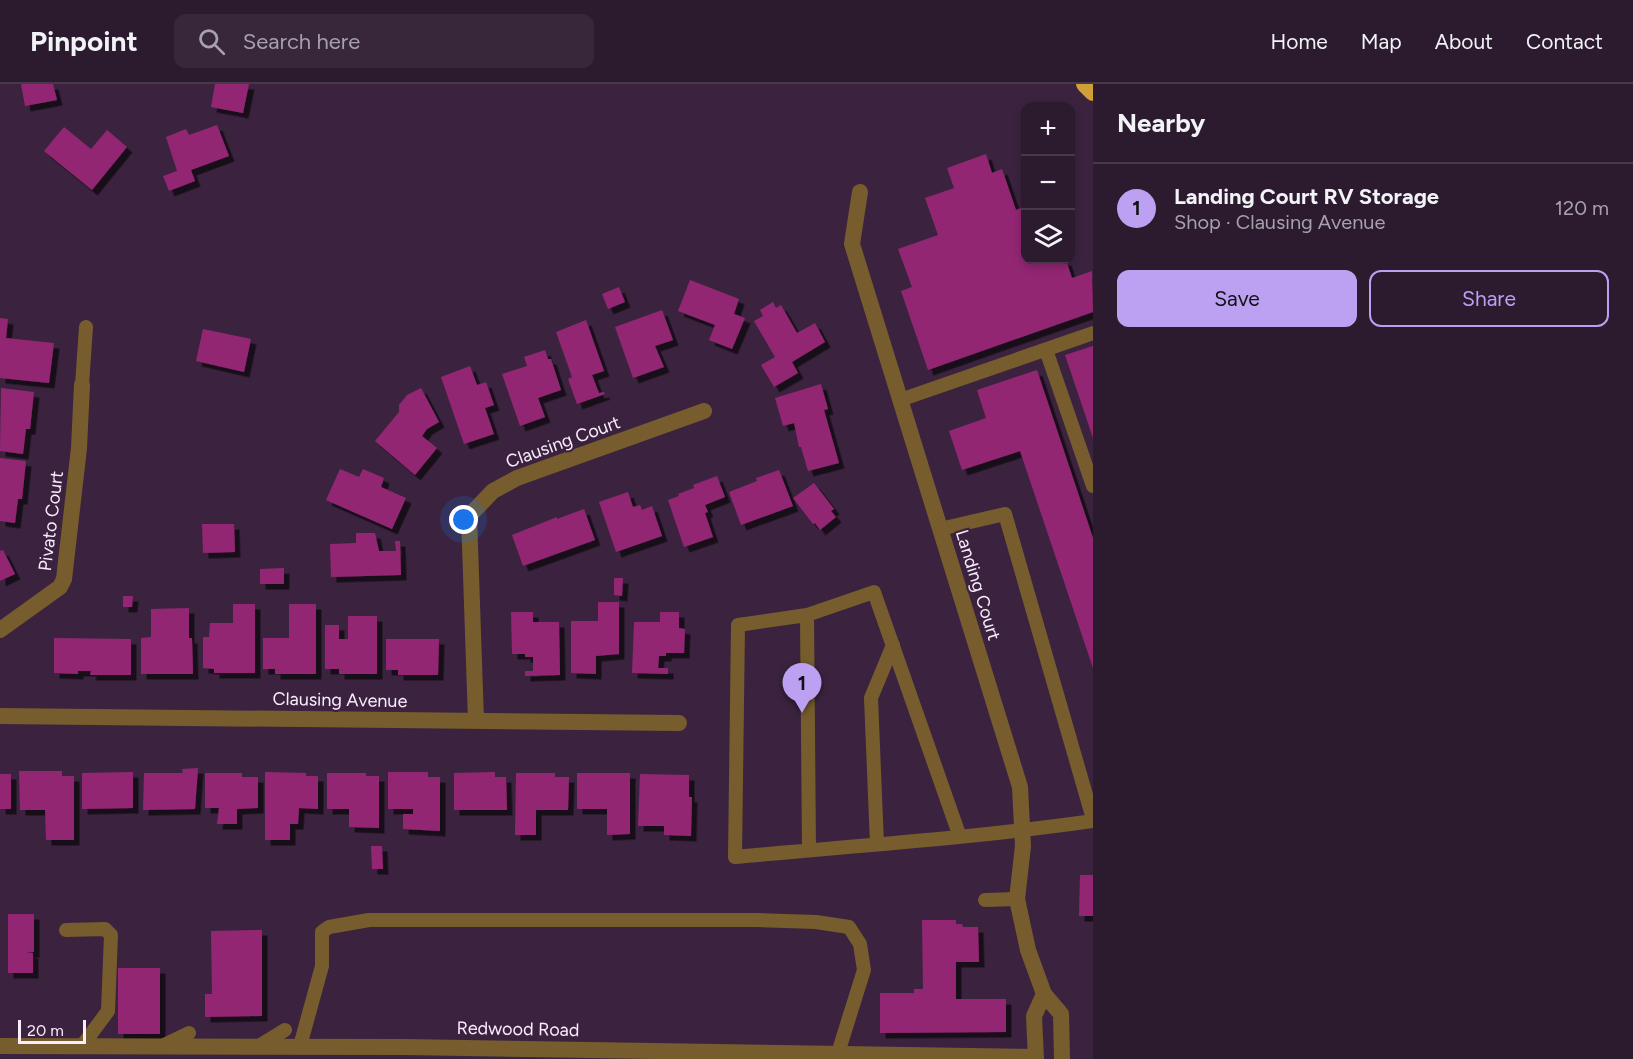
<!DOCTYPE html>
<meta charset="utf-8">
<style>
:root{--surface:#2c1a2f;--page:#38273b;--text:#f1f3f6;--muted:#a6a1aa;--line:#48384b;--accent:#bca0f2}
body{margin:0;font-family:Figtree,sans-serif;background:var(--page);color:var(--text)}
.controls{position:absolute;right:18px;top:18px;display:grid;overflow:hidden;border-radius:12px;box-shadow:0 3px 9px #0003}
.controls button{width:54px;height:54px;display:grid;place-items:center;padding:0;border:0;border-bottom:2px solid var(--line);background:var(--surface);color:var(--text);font:30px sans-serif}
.scale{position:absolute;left:18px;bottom:15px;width:68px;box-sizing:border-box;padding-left:6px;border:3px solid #fbecfe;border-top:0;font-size:16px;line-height:21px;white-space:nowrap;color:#fbecfe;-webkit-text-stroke:4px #3b233f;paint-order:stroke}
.you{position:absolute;left:464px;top:436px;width:21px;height:21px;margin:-15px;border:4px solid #fff;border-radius:50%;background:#1a73e8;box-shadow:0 0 0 9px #1a73e833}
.badge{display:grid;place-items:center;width:39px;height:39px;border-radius:50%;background:var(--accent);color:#111;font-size:20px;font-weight:700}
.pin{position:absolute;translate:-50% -50px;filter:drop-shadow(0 2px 3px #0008)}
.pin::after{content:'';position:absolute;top:32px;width:21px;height:18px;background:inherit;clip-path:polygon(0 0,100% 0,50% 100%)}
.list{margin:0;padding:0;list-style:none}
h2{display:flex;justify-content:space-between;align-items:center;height:78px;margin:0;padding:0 24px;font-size:26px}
h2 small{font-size:20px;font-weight:400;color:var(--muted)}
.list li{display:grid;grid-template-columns:39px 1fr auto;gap:18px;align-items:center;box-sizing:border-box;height:90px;padding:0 24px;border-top:2px solid var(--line)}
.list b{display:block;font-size:22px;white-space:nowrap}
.list p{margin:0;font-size:20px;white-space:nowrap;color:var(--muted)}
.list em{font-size:20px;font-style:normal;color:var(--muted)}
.actions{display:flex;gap:12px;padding:18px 24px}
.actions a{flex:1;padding:14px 0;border:2px solid var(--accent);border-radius:12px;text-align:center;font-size:21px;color:var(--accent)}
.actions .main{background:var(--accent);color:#111}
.icon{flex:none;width:33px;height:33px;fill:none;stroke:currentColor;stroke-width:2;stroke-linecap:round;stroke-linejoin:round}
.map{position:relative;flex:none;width:1093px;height:975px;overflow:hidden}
header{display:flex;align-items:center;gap:36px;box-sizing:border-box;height:84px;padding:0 30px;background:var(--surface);border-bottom:2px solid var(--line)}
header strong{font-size:28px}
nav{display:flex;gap:33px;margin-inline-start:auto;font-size:21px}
.search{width:420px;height:54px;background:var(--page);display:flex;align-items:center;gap:15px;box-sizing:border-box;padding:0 21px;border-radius:12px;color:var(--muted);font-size:22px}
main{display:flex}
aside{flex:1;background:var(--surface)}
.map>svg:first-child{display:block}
</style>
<header>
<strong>Pinpoint</strong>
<div class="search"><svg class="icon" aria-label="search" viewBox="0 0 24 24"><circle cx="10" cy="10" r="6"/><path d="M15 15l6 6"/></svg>Search here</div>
<nav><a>Home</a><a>Map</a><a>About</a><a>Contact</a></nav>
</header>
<main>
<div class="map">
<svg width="1093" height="975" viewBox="0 0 1093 975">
<defs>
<filter id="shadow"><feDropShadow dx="5.5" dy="5.5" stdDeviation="0" flood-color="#0009"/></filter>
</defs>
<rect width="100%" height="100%" fill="#3b233f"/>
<path fill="#922773" filter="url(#shadow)" d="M21 0H53L57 16 25 22Z
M215 0H249L243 29 211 23Z
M217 41 229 72 191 86 195 97 169 107 163 92 177 87 166 53 186 45 189 51Z
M64 43 91 65 107 46 127 63 92 106 44 67Z
M986 70 992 89 1002 85 1016 126 1026 122V176H1066L1072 194 1092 187 1093 228 928 286 901 207 912 203 898 165 938 151 925 114 954 104 947 84Z
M690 196 739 215 734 230 745 234 732 265 709 256 715 241 678 227Z
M619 203 625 218 608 225 602 210Z
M773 218 776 224 781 221 797 249 815 239 825 258 792 278 798 289 774 303 761 281 775 273 754 237 763 232 760 226Z
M662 226 673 256 655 262 664 283 633 294 615 243Z
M0 234 8 235 6 254 54 259 49 299 0 294Z
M586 236 604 287 592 291 599 309 604 308 605 310 577 320 568 295 572 293 556 248Z
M203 245 251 255 244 288 196 277Z
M1093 262V354L1065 271Z
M545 266 548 275H551L561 306 538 314 545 333 520 342 502 290 527 282 524 273Z
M470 282 477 301 486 298 494 321 485 324 494 350 464 360 441 293Z
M1037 286 1093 454V584L1020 367 962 386 949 347 986 334 977 306Z
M821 300 828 325 824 326 839 379 808 387 801 363H799L794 339 783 342 775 314Z
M1 304 34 308 30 345H26L23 370 0 367Z
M421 304 439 338 427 345 422 352 437 364 415 391 375 357 399 328V321L407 311Z
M0 374 26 377 22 415H18L15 439 0 437Z
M340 385 359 393 363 385 384 394 381 403 406 414 392 445 326 416Z
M779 386 793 422 741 441 729 408 757 397 756 394Z
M717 392 725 413 705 421 708 428 705 429 713 453 684 463 668 416 679 412 678 410 694 404 693 401Z
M814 399 834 425 831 427 836 433 820 446 815 439 813 440 793 414Z
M628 408 633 423 640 421 642 426 652 422 662 452 616 468 599 418Z
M584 425 595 456 523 482 512 451 557 433V435Z
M202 440H234L235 468 203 469Z
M356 449H375L379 467H396L395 457H400L401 491 331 493 330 460 356 459Z
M3 466 15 490 0 497V467Z
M284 484V500H260V485Z
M614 494H623L622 512 614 511Z
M123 512H133L132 523H123Z
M598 518H619V570L596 572V590L571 589V537H598Z
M233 520H255V589H214V585L203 584V553H209L210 539H233Z
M289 520H316V590H275V585H263V554H289Z
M189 524V554H192L193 590H141V554L151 553V525Z
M511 528H533V538H559L560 591 525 592V587H533V573H525V570H512Z
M660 528H679V544L685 545 684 569H666V572H659L658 584H668V590L632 589 634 538H660Z
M348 532H377V590H339V585H325V541H339V555H348Z
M54 554 131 555V591H90L91 587H78V590L54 589Z
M386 555H439L438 591H398V586H386Z
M198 684 195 725 143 726 144 689H183L182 685Z
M19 687H62V692H74V756H46L45 726H20Z
M133 688V724L82 725V689Z
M265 688 306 689V692H318V725L299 724 298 740H290V756H265Z
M388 688H428V693H440V747L403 745V730H413V725H388Z
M495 688V693H506L507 726H454V689Z
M205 689H242V693H258V724L237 725V740H217L219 724H205Z
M327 689H366V692H379V744L349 743V725H327Z
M516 689H555V693H569L568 726H536V751H515Z
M577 689H630V750L607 751V725H577Z
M0 690H11V725H0Z
M640 690 689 691V713H692L691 752 664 751V742H638Z
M371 762H382L383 785H372Z
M1080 791H1093V832H1079Z
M8 830H34V868H26L33 869V889H8Z
M922 836H956V840H962L963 843H978L979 878H956V915H1006V948L880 949V909H914V905H923Z
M262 846V932L205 933V910H212L211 847Z
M118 884H160V950H118Z"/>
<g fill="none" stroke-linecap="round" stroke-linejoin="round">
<path stroke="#775d2d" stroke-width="14" d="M1046 266 1093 402
M82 301 86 243
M900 316 1093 249
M940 445 1005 430 1093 735
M807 531 809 766
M960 753 874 508 807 531 738 541 735 773C855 762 974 754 1093 737
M877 760 871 614 893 561
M985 816 1017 815
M66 846 105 845 111 851 108 927 82 962
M164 961 189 949
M259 962 285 946
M300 962 322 882V848L329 843 369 836H758L816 838 849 843 860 860 864 886 838 969"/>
<path stroke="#775d2d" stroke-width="16" d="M860 108 852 160 1020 703 1023 762 1017 815 1028 866 1044 910 1061 930 1062 975
M0 546 60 503 64 495 79 364 82 301
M0 632 679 639
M476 637 469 432 493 407 517 394 704 327
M0 962 404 963 1036 973
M1036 975 1034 932 1044 910"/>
<path stroke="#d19f37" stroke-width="18" d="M1085 0 1093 8"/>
</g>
<g text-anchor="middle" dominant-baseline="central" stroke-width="4.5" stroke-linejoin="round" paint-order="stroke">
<g font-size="18" fill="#fbecfe" stroke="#3b233f">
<text transform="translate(563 358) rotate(-20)">Clausing Court</text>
<text transform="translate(51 437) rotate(-83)">Pivato Court</text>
<text transform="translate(978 501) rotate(73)">Landing Court</text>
<text transform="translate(340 616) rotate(1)">Clausing Avenue</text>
<text transform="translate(518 945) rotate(1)">Redwood Road</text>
</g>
</g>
</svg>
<div class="controls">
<button>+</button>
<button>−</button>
<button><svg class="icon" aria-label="layers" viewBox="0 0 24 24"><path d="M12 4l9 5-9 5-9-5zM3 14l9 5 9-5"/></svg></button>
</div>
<div class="scale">20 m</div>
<div class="you"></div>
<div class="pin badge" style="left:802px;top:629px">1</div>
</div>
<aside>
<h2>Nearby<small></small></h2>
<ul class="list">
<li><span class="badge">1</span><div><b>Landing Court RV Storage</b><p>Shop · Clausing Avenue</p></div><em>120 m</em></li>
</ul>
<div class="actions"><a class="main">Save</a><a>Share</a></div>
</aside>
</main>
